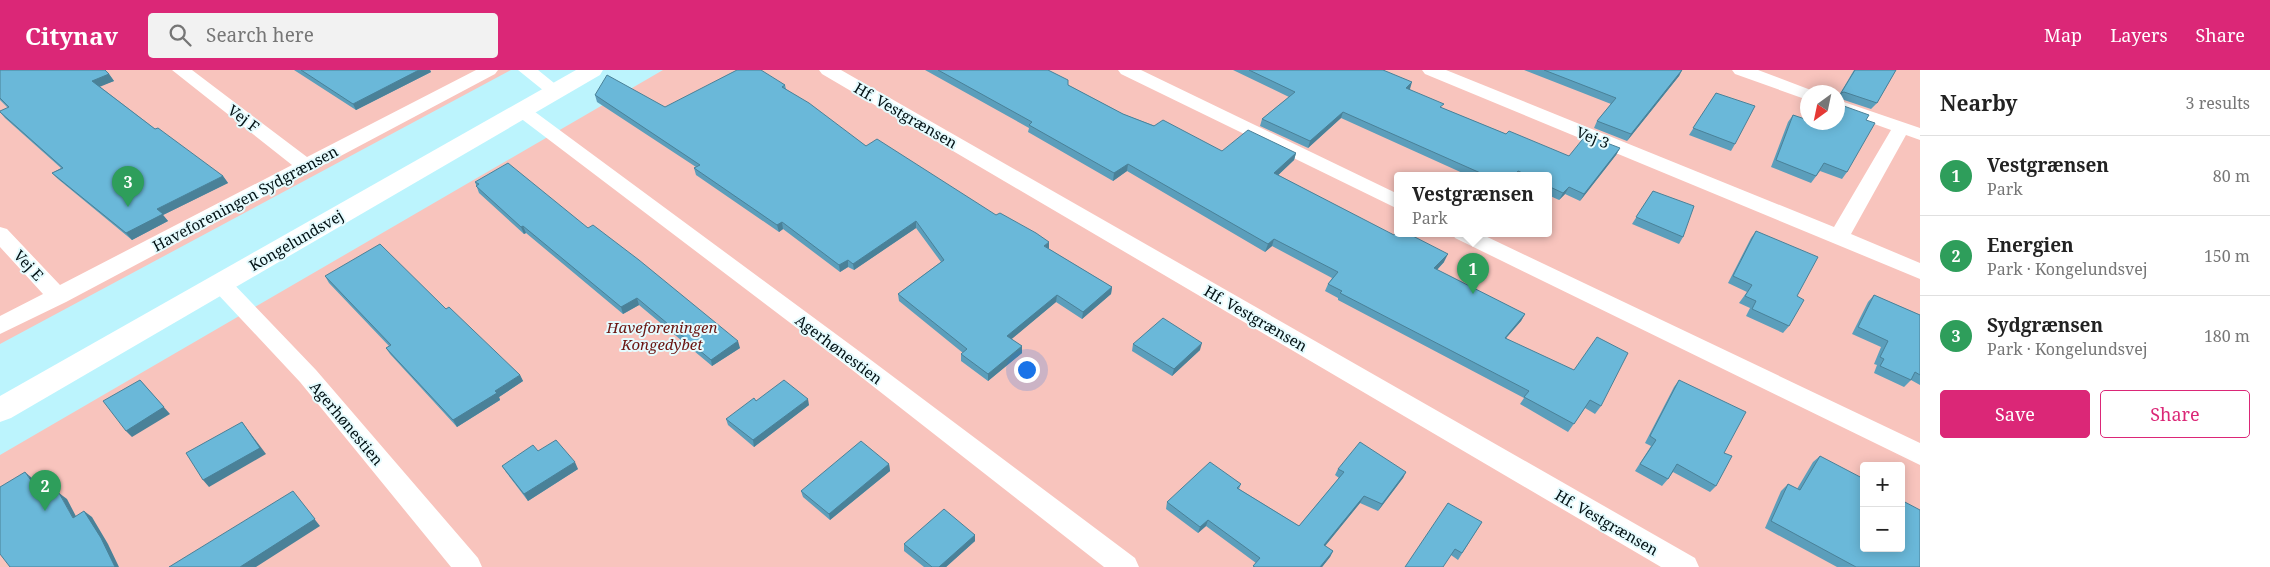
<!DOCTYPE html>
<meta charset="utf-8">
<style>
:root{--surface:#fff;--page:#f2f2f2;--text:#222;--muted:#767676;--line:#e0e0e0;--accent:#db2777}
body{margin:0;font-family:"Noto Serif",serif;background:var(--page);color:var(--text)}
.controls{position:absolute;right:15px;bottom:15px;display:grid;overflow:hidden;border-radius:5px;box-shadow:0 2px 12px #0003}
.controls button{width:45px;height:45px;display:grid;place-items:center;padding:0;border:0;border-bottom:1px solid var(--line);background:var(--surface);color:var(--text);font:25px sans-serif}
.compass{position:absolute;left:1800px;top:15px;width:45px;height:45px;border-radius:50%;background:var(--surface);box-shadow:0 2px 12px #0003;rotate:213deg}
.you{position:absolute;left:1026px;top:299px;width:18px;height:18px;margin:-12px;border:4px solid #fff;border-radius:50%;background:#1a73e8;box-shadow:0 0 0 8px #1a73e833}
.badge{display:grid;place-items:center;width:32px;height:32px;border-radius:50%;background:var(--accent);color:#fff;font-size:16px;font-weight:700}
.pin{position:absolute;translate:-50% -41px;filter:drop-shadow(0 1px 2px #0008)}
.pin::after{content:'';position:absolute;top:26px;width:18px;height:15px;background:inherit;clip-path:polygon(0 0,100% 0,50% 100%)}
.popup{position:absolute;left:1394px;top:102px;width:158px;height:65px;box-sizing:border-box;display:grid;place-content:center;border-radius:5px;background:var(--surface);filter:drop-shadow(0 1px 4px #0005);font-size:16px;white-space:nowrap;color:var(--muted)}
.popup b{font-size:19px;color:var(--text)}
.popup::after{content:'';position:absolute;left:50%;top:100%;margin-left:-10px;border:10px solid transparent;border-top-color:var(--surface)}
.list{margin:0;padding:0;list-style:none}
h2{display:flex;justify-content:space-between;align-items:center;height:65px;margin:0;padding:0 20px;font-size:21px}
h2 small{font-size:16px;font-weight:400;color:var(--muted)}
.list li{display:grid;grid-template-columns:32px 1fr auto;gap:15px;align-items:center;box-sizing:border-box;height:80px;padding:0 20px;border-top:1px solid var(--line)}
.list b{display:block;font-size:19px;white-space:nowrap}
.list p{margin:0;font-size:16px;white-space:nowrap;color:var(--muted)}
.list em{font-size:16px;font-style:normal;color:var(--muted)}
.actions{display:flex;gap:10px;padding:15px 20px}
.actions a{flex:1;padding:11px 0;border:1px solid var(--accent);border-radius:5px;text-align:center;font-size:18px;color:var(--accent)}
.actions .main{background:var(--accent);color:#fff}
.icon{flex:none;width:28px;height:28px;fill:none;stroke:currentColor;stroke-width:2;stroke-linecap:round;stroke-linejoin:round}
.map{position:relative;flex:none;width:1920px;height:497px;overflow:hidden}
header{display:flex;align-items:center;gap:30px;box-sizing:border-box;height:70px;padding:0 25px;background:var(--accent);color:#fff}
header strong{font-size:24px}
nav{display:flex;gap:28px;margin-inline-start:auto;font-size:18px}
.search{width:350px;height:45px;background:var(--page);display:flex;align-items:center;gap:12px;box-sizing:border-box;padding:0 18px;border-radius:5px;color:var(--muted);font-size:19px}
main{display:flex}
aside{flex:1;background:var(--surface)}
.map>svg:first-child{display:block}
</style>
<header>
<strong>Citynav</strong>
<div class="search"><svg class="icon" aria-label="search" viewBox="0 0 24 24"><circle cx="10" cy="10" r="6"/><path d="M15 15l6 6"/></svg>Search here</div>
<nav><a>Map</a><a>Layers</a><a>Share</a></nav>
</header>
<main>
<div class="map">
<svg width="1920" height="497" viewBox="0 0 1920 497">
<rect width="100%" height="100%" fill="#bcf4fd"/>
<path fill="#f8c4bd" fill-rule="evenodd" d="M0 0H511L0 274Z
M663 0H1920V497H0V385ZM1808 22H1838V52H1808ZM1398 105H1548V163H1398ZM1864 396H1901V478H1864Z"/>
<g fill="none" stroke-linecap="round" stroke-linejoin="round">
<path fill="#fff" fill-rule="evenodd" d="M172 0H192L307 87 476 0H498L495 4 66 232 0 264V246L43 224 0 177V157L7 159 60 215 292 95Z
M518 0H538L564 21 561 25H549Z
M819 0H841L1695 488 1699 497H1661L822 4Z
M1118 0H1141L1398 124V139L1121 4Z
M1422 0H1446L1834 157 1891 60 1838 41V30L1920 58V70L1906 65 1851 164 1920 193V209L1425 4Z
M1732 0H1758L1816 22H1808V29L1802 28 1735 4Z
M521 35 527 36 867 287 1135 488 1139 497H1104L851 299 515 44 512 40 515 36Z
M1452 163H1479L1920 373V395L1455 168Z
M220 205 228 208 316 300 478 488 482 497H451L300 312 212 218 209 213 212 208Z"/>
<path fill="#fff" fill-rule="evenodd" d="M576 0H603L600 5 11 348 0 352V326Z"/>
</g>
<path fill="#5b9ebb" d="M0 0 109 4 114 11 99 16 155 59 223 106 228 113 163 145 168 151 132 170 58 109 52 103 61 98 5 48 0 42 8 38 0 30Z
M294 0H430L431 2 356 40Z
M925 0H1048L1068 15 1123 44 1222 81 1296 83 1294 90 1278 105 1444 192 1437 200 1525 244 1521 251 1506 268 1601 336 1595 344 1585 338 1568 362 1520 334 1524 328 1338 230V228L1325 221 1328 214 1332 208 1272 176 1265 182 1127 101 1113 111 1028 62 1029 58Z
M1233 0H1383L1409 19 1442 38 1506 64 1569 86 1620 78 1616 85 1580 131 1565 124 1559 130 1548 125V105H1467L1341 48 1308 78 1260 56 1262 49 1289 27Z
M1524 0H1682L1679 6 1627 71 1594 58 1597 51 1611 34Z
M1854 0H1896L1877 33 1871 39 1841 29V35L1866 50 1847 102 1842 109 1820 101 1811 113 1771 97 1788 52 1793 45 1820 55 1821 52H1838V27Z
M785 15 786 19 866 76 1049 179 1112 217 1111 224 1082 249 1056 232 1011 269 1022 276V283L988 311 961 291V284L963 283 899 231 898 224 941 192 916 158 854 200 848 197 840 202 783 159 779 162 696 105 694 98 696 97 597 32 595 25 665 37Z
M1716 23 1735 74 1731 81 1689 65Z
M475 112 588 158 740 278 712 296 639 235 623 244 526 163 524 164 479 123Z
M1653 121 1683 167 1679 174 1632 154Z
M1756 161 1797 226 1789 256 1783 263 1746 246 1750 238 1739 233 1747 222 1728 213 1751 168Z
M325 206 446 239 520 305 523 311 499 327 500 330 457 357 390 284 386 278 389 276 329 213Z
M1874 225 1920 245V315L1911 310 1904 317 1874 303 1877 295 1874 294 1881 277 1852 264 1868 232Z
M1133 274 1200 280 1172 306 1132 281Z
M1679 310 1716 416 1710 422 1673 402 1668 409 1662 416 1635 401 1651 376 1645 373 1674 317Z
M756 331 809 335 754 377 728 355 726 349Z
M538 381 578 399 528 431 506 402 502 396Z
M1820 386 1920 497H1837L1765 458 1781 421 1788 414 1797 419 1813 392Z
M889 394 890 401 830 450 803 427 801 421Z
M1338 399 1406 402 1403 408 1378 441 1360 433 1325 476 1333 481 1330 487 1322 497H1253L1256 493 1206 456 1198 463 1166 439 1167 432 1241 414 1239 419 1299 456 1339 408 1335 405Z
M1482 452 1458 490 1451 485 1405 497Z
M975 465V471L946 497H924L904 481V474Z"/>
<path fill="#4a8198" d="M419 0H430L431 2 356 40 353 34Z
M1682 0 1679 6 1627 71 1631 64Z
M109 4 114 11 97 18 92 11Z
M1412 12 1410 19 1404 24 1406 18Z
M1343 42 1341 48 1308 78 1310 71Z
M1620 78 1616 85 1580 131 1584 124Z
M1296 83 1294 90 1272 111 1274 103Z
M1128 94 1127 101 1113 111 1114 103Z
M223 106 228 113 163 145 168 151 132 170 126 163 157 139Z
M1569 117 1565 124 1559 130 1563 123Z
M916 151V158L854 200 853 194Z
M782 152 783 159 779 162 777 155Z
M523 156 526 163 524 164 521 157Z
M1274 169 1272 176 1265 182 1268 174Z
M1049 172V179L1044 176Z
M1448 184 1444 192 1431 206 1434 198Z
M848 190V197L840 202 839 195Z
M1112 217 1111 224 1082 249 1083 242Z
M1057 225 1056 232 1007 273V266Z
M637 228 639 235 623 244 621 237Z
M1525 244 1521 251 1500 275 1505 268Z
M738 271 740 278 712 296 711 290Z
M1202 273 1200 280 1172 306 1174 299Z
M1022 276V283L988 311V304Z
M520 305 523 311 499 327 500 330 457 357 453 350 495 321Z
M140 310 170 344 132 367 126 361Z
M808 329 809 335 754 377 753 370Z
M242 352 266 384 209 417 203 410Z
M575 392 578 399 528 431 524 424Z
M889 394 890 401 830 450 829 444Z
M25 402 33 409 52 437 45 430Z
M1406 402 1403 408 1378 441 1382 434Z
M59 423 67 429 80 454 73 448Z
M1364 426 1360 433 1321 481 1324 475Z
M298 428 320 456 256 497H240Z
M84 441 92 447 108 474 119 497H115Z
M1208 450 1206 456 1198 463 1200 457Z
M975 465V471L946 497H939Z
M1333 481 1330 487 1322 497H1320Z"/>
<path fill="#6ab8d9" stroke="#4a8198" d="M0 0H105L109 4 92 11 155 59 158 58 223 106 157 139 163 144 126 163 52 103 63 98 0 42V41L9 37 0 28Z
M301 0H419L353 34Z
M737 0H761L785 15 782 17 809 33 866 76 877 69 996 145 1000 143 1036 163 1049 172 1044 176 1112 217 1083 242 1057 225 1007 266 1022 276 988 304 961 284 967 279 898 224 944 190 916 151 853 194 848 190 839 195 782 152 777 155 694 98 700 95 595 25 607 5 665 37Z
M938 0H1048L1068 10V15L1123 44 1154 56 1163 50 1222 81 1248 60 1296 83 1274 103 1394 165 1398 161V163H1407L1448 184 1434 198 1525 244 1505 268 1574 300 1597 267 1628 283 1601 336 1590 330 1574 354 1524 327 1529 321 1340 223 1342 221 1328 214 1338 202 1274 169 1268 174 1128 94 1114 103 1029 55 1032 52Z
M1249 0H1383L1412 12 1406 18 1444 34 1440 37 1506 64 1509 61 1569 86 1586 65 1620 78 1584 124 1569 117 1563 123 1548 116V105H1527L1518 101 1515 105H1485L1343 42 1310 71 1262 49 1295 22Z
M1544 0H1682L1631 64 1597 51 1616 28Z
M1855 0H1896L1877 33 1844 22 1841 23V35L1869 45 1866 50 1875 53 1847 102 1824 93 1816 106 1776 90 1793 45 1808 50V52H1813L1820 55 1822 52H1838V28Z
M1716 23 1755 36 1735 74 1693 58Z
M508 93 588 158 593 155 639 190 738 271 711 290 637 228 621 237 523 156 521 157 476 116 479 114 475 112Z
M1653 121 1694 136 1683 167 1636 147Z
M1756 161 1818 187 1797 226 1804 230 1789 256 1752 239 1756 231 1745 226 1752 215 1733 206Z
M380 174 446 239 449 237 520 305 495 321 497 323 453 350 386 278 391 275 325 206Z
M1874 225 1920 245V305L1915 302 1911 310 1880 296 1884 289 1880 287 1888 271 1858 257Z
M1163 248 1202 273 1174 299 1133 274Z
M140 310 164 337 126 361 103 331Z
M784 310 808 329 753 370 726 349 754 328 756 331Z
M1679 310 1746 342 1724 383 1732 386 1716 416 1677 394 1668 409 1640 394 1656 370 1650 366Z
M242 352 260 378 203 410 186 383Z
M556 370 575 392 524 424 502 396 533 375 538 381Z
M861 371 889 394 829 444 801 421Z
M1360 372 1406 402 1382 434 1364 426 1324 475 1333 481 1320 497H1255L1253 496 1260 488 1208 450 1200 457 1167 432 1210 392 1241 414 1237 418 1299 456 1344 402 1338 399Z
M1820 386 1864 409V478H1901V430L1920 440V497H1856L1771 451 1788 414 1800 420Z
M25 402 45 430 59 423 73 448 84 441 101 468 115 497H10L0 484V417Z
M293 421 315 449 240 497H169Z
M1448 433 1482 452 1462 483 1455 479 1443 497H1405Z
M944 439 975 465 939 497H932L904 474Z"/>
<g text-anchor="middle" dominant-baseline="central" stroke-width="4" stroke-linejoin="round" paint-order="stroke">
<g font-size="15" fill="#001013" stroke="#e5fbfe">
<text transform="translate(906 45) rotate(30)">Hf. Vestgrænsen</text>
<text transform="translate(244 48) rotate(37)">Vej F</text>
<text transform="translate(1593 67) rotate(22)">Vej 3</text>
<text transform="translate(245 128) rotate(-28)">Haveforeningen Sydgrænsen</text>
<text transform="translate(296 170) rotate(-30)">Kongelundsvej</text>
<text transform="translate(29 195) rotate(47)">Vej E</text>
<text transform="translate(1256 248) rotate(30)">Hf. Vestgrænsen</text>
<text transform="translate(839 279) rotate(37)">Agerhønestien</text>
<text transform="translate(347 353) rotate(50)">Agerhønestien</text>
<text transform="translate(1607 452) rotate(30)">Hf. Vestgrænsen</text>
</g>
<g font-size="15" font-style="italic" fill="#6b1511" stroke="#e5fbfe">
<text x="662" y="257">Haveforeningen<tspan x="662" dy="17">Kongedybet</tspan></text>
</g>
</g>
</svg>
<div class="controls">
<button>+</button>
<button>−</button>
</div>
<svg class="compass" viewBox="-18 -18 36 36"><path d="M0-13l5 13h-10z" fill="#e53935"/><path d="M0 13l5-13h-10z" fill="#767676"/></svg>
<div class="you"></div>
<div class="pin badge" style="left:1473px;top:224px;background:#2e9e5b">1</div>
<div class="popup"><b>Vestgrænsen</b>Park</div>
<div class="pin badge" style="left:45px;top:441px;background:#2e9e5b">2</div>
<div class="pin badge" style="left:128px;top:137px;background:#2e9e5b">3</div>
</div>
<aside>
<h2>Nearby<small>3 results</small></h2>
<ul class="list">
<li><span class="badge" style="background:#2e9e5b">1</span><div><b>Vestgrænsen</b><p>Park</p></div><em>80 m</em></li>
<li><span class="badge" style="background:#2e9e5b">2</span><div><b>Energien</b><p>Park · Kongelundsvej</p></div><em>150 m</em></li>
<li><span class="badge" style="background:#2e9e5b">3</span><div><b>Sydgrænsen</b><p>Park · Kongelundsvej</p></div><em>180 m</em></li>
</ul>
<div class="actions"><a class="main">Save</a><a>Share</a></div>
</aside>
</main>
